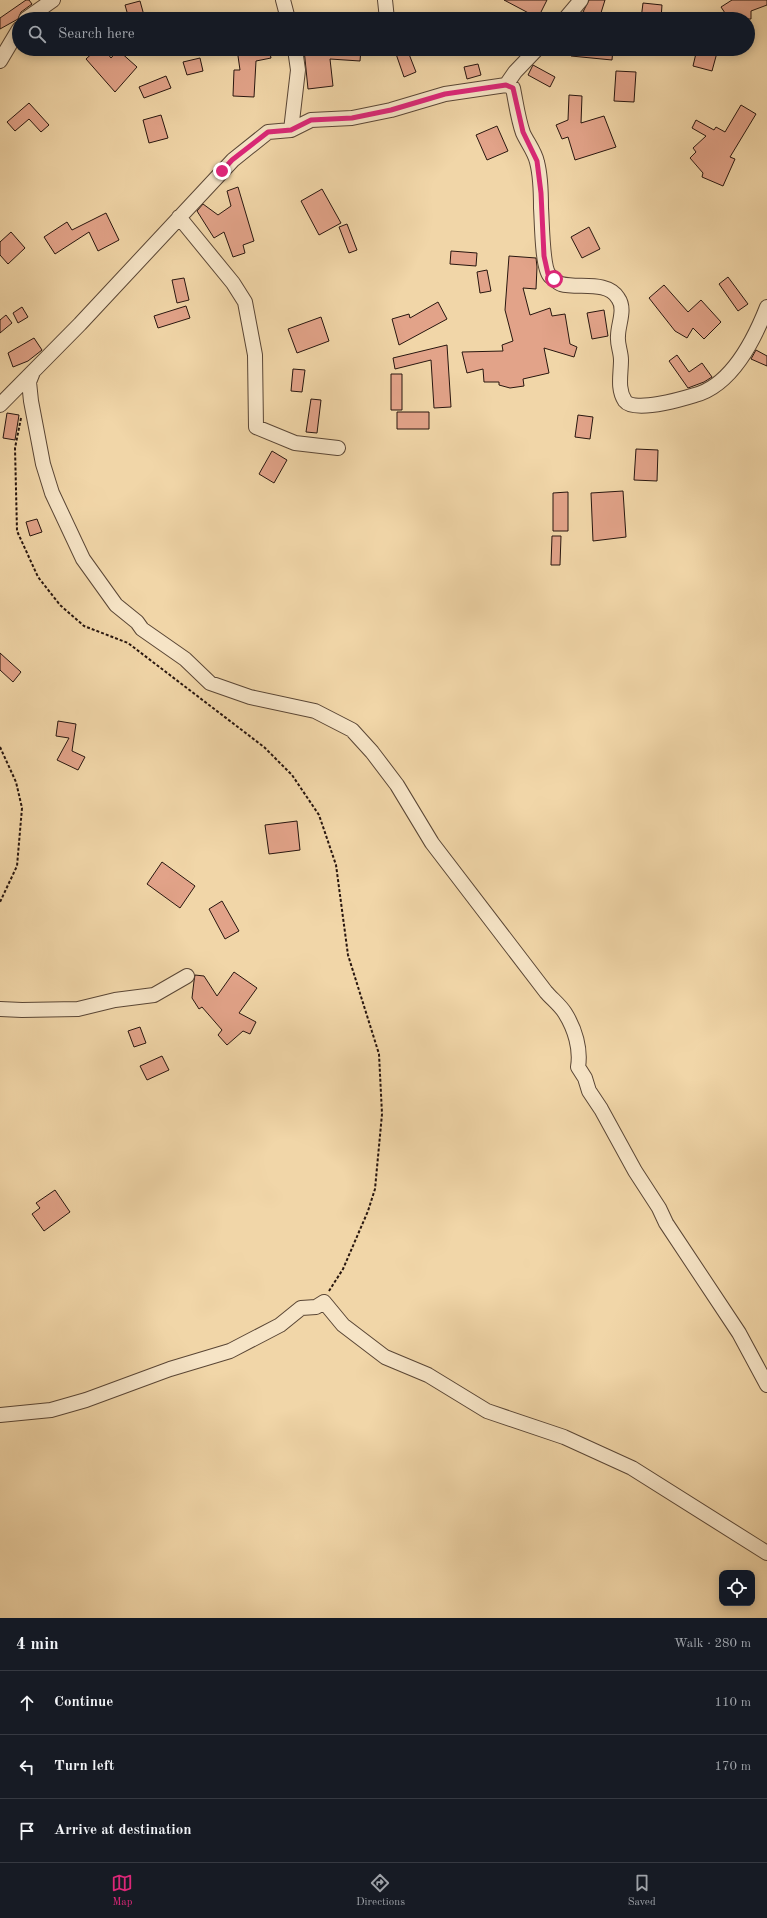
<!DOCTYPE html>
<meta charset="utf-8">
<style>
:root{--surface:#171b24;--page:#242831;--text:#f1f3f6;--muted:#9ea1a6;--line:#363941;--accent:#db2777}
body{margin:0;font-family:"Old Standard TT",serif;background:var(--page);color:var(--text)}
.controls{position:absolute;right:12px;bottom:12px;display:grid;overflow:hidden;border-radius:8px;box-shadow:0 2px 10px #0003}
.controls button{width:36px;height:36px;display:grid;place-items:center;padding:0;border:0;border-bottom:1px solid var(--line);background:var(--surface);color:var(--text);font:20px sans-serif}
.stop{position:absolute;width:12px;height:12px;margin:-9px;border:3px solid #db2777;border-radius:50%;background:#fff}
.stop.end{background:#db2777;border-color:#fff;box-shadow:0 1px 4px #0008}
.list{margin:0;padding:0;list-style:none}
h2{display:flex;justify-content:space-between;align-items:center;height:52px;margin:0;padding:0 16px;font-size:17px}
h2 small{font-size:13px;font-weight:400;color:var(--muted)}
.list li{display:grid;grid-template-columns:26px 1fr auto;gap:12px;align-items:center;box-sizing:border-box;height:64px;padding:0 16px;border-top:1px solid var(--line)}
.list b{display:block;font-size:15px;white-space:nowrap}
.list em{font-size:13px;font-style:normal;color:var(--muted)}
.icon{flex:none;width:22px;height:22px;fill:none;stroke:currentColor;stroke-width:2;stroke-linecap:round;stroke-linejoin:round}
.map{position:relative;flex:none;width:767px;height:1618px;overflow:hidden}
.search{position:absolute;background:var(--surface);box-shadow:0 2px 10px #0003;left:12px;right:12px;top:12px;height:44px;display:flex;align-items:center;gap:10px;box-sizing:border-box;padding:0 14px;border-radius:22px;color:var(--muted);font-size:15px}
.sheet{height:244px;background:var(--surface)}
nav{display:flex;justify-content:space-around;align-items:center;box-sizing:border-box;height:56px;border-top:1px solid var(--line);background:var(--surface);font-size:11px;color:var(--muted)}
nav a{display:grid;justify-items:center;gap:2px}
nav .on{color:var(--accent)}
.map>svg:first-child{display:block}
</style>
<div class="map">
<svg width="767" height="1618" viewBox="0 0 767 1618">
<rect width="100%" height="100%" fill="#f1d6a8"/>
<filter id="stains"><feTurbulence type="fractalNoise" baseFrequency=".005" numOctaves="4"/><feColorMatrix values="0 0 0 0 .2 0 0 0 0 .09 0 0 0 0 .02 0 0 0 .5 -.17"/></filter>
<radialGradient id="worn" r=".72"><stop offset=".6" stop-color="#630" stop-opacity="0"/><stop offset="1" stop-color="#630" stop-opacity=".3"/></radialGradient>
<path fill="#e2a389" stroke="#28160f" d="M26 0H29L32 4 21 12 18 19 0 29V18Z
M504 0H547L538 18Z
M589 0H605L600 16 583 12Z
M732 0H767V5L751 11V19H729L721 7Z
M140 1 145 19H129L125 5Z
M643 3 662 5 661 19H641Z
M97 49H104L111 58 118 50 137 67 115 92 86 59Z
M237 49H269L271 58 256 61 254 97 233 96 234 70H240Z
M304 49H361L360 61 330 59 333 86 308 89Z
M401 49H407L416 72 404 77 395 51Z
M571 49H613L612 60 571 56Z
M697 49H718L712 71 693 66Z
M200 58 203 71 187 75 183 62Z
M478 64 481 75 467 79 464 67Z
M533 65 555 77 550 87 528 75Z
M616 71 636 72 634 102 614 101Z
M166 76 171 88 144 98 139 87Z
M569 95 582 96 581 123 604 116 616 147 575 160 568 137 562 139 556 125 568 120Z
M29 103 49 125 41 132 29 119 15 131 7 122Z
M741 105 756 114 730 157 735 159 723 186 702 177 703 173 690 158 696 152 693 148 706 136 692 128 696 120 714 130 716 127 725 132Z
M161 115 168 138 149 143 143 120Z
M497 126 508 151 487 160 476 135Z
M238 187 254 241 243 245 245 253 233 257 224 232 214 238 197 211 203 204 218 215 231 206 227 191Z
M322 189 341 223 319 235 301 201Z
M106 213 119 240 98 251 89 232 55 254 44 237 67 222 72 230Z
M347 224 357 250 349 253 339 227Z
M589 227 600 249 582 258 571 237Z
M11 232 25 248 8 264 0 255V242Z
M451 251 477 253 476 266 450 264Z
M509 256 536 258 537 267 536 289 523 288 530 315 550 308 552 316 565 314 570 344 577 347 574 357 544 348 549 373 523 379 524 386 510 388 499 385V382H484L483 369 467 373 462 352 503 351 502 345 513 341 505 310Z
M487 270 491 291 480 293 477 272Z
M728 277 748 304 738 311 719 284Z
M184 278 189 300 177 303 172 280Z
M664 285 688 312 701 300 721 322 704 339 693 328 687 338 675 331 649 298Z
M438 302 447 319 399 345 392 319 409 314 410 318Z
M186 306 190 318 158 328 154 316Z
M22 307 28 317 18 323 13 313Z
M604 310 608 336 592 339 587 313Z
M6 315 12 323 0 333V320Z
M321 317 329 341 297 353 288 329Z
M34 338 42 350 28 361 13 367 8 353Z
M447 345 451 407 434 408 431 360 395 369 393 358Z
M756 350 767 356V366L751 359Z
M677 355 689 372 702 363 712 377 704 382 688 388 669 361Z
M293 369 305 370 302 392 291 391Z
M391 374H402V410H391Z
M311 399 321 400 317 433 306 432Z
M397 412H429V429H397Z
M7 413 19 415 15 440 3 438Z
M578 415 593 417 590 439 575 437Z
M636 449 658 450 657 481 634 480Z
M272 451 287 460 274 483 259 474Z
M623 491 626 537 593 541 591 493Z
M568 492V531H553V493Z
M37 519 42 532 30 536 26 522Z
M552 536H561L560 565H551Z
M0 653 21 672 13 682 0 670Z
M58 721 76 724 72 751 85 757 78 770 57 760 69 738 56 736Z
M297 821 300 850 269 854 265 825Z
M162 862 195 886 180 908 147 884Z
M222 901 239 931 225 939 209 909Z
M234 972 257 988 239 1013 256 1022 250 1034 243 1031 227 1045 218 1035 222 1030 202 1007 199 1009 192 998 194 981 195 975 204 976 217 996Z
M140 1027 146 1043 134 1047 128 1031Z
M162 1056 169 1070 147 1080 140 1066Z
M55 1190 70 1212 44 1231 32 1214 40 1208 36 1203Z"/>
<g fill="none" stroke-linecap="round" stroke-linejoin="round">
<defs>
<path id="minor" d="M283 0 288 19
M385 0 387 19
M26 19 53 0
M565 19 581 0
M0 61 19 29
M506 85 513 88C516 103 518 119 523 133 527 142 535 152 537 162 541 177 541 193 541 208 542 220 542 268 550 276 553 278 558 283 561 284 578 289 607 280 618 298 626 309 618 324 618 336 617 344 621 352 621 360 621 374 617 389 625 401 634 413 682 399 695 395 732 385 754 340 767 307
M291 130 311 120 352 118 391 110 445 94 506 85 515 72 537 49
M179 217 233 283 245 302 255 355 256 427 295 443 338 448
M33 372 29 382 31 401 43 464 52 493 83 559 116 605 137 622 142 629 185 659 210 683 250 697 315 711 352 730 372 752 397 785 432 843 546 992C552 999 560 1005 565 1013 575 1029 581 1049 578 1067L585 1078 589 1091 601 1109 635 1171 659 1208 666 1223 739 1333 767 1385
M0 405 80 324 233 160 268 132 291 130 298 70 295 49
M0 1009 22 1010 78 1009 115 1000 154 995 187 976
M0 1415 51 1410 86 1400 170 1369 230 1351 280 1325 301 1308 316 1307 324 1302 343 1325 385 1357 428 1375 487 1411 564 1437 632 1468 767 1553"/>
</defs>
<use href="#minor" stroke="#5a4635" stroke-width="16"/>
<path stroke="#28160f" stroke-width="2" stroke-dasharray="3 2" stroke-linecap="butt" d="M21 418 15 448 17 531 38 577 60 605 84 626 128 643 264 747 292 775 319 815 336 865 348 955 379 1054 382 1114 375 1189 368 1211 343 1269 329 1291
M0 747 16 782 22 808 17 866 0 902"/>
<use href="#minor" stroke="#f6e4c6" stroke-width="14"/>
</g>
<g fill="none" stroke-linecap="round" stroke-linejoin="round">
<path stroke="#db2777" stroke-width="5" d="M222 171 232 160 268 132 291 130 311 120 352 118 391 110 445 94 506 85 513 88 523 132 537 161 541 193 544 256 548 274 554 279"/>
</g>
<rect width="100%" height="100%" filter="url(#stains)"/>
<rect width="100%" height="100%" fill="url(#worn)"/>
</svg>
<div class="controls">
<button><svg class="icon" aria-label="locate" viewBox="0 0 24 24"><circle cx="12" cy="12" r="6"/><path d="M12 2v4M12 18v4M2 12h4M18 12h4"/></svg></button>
</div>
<div class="stop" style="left:554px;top:279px"></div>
<div class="stop end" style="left:222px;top:171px"></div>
<div class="search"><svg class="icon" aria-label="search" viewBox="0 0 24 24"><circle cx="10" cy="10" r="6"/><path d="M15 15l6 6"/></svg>Search here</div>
</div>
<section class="sheet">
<h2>4 min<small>Walk · 280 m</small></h2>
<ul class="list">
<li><svg class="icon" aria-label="ahead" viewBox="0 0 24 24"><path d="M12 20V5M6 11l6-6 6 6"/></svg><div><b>Continue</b></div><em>110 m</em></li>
<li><svg class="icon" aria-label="left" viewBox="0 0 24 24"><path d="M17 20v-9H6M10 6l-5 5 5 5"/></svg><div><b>Turn left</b></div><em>170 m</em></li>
<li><svg class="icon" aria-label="arrive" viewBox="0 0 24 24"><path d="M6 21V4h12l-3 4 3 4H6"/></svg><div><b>Arrive at destination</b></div></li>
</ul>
</section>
<nav>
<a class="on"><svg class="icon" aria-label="map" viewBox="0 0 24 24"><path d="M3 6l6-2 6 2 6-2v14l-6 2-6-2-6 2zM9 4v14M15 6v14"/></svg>Map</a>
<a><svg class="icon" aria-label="directions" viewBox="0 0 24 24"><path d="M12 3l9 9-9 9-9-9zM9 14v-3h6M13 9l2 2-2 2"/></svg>Directions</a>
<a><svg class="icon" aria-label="saved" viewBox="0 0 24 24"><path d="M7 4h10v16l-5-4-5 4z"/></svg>Saved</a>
</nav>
